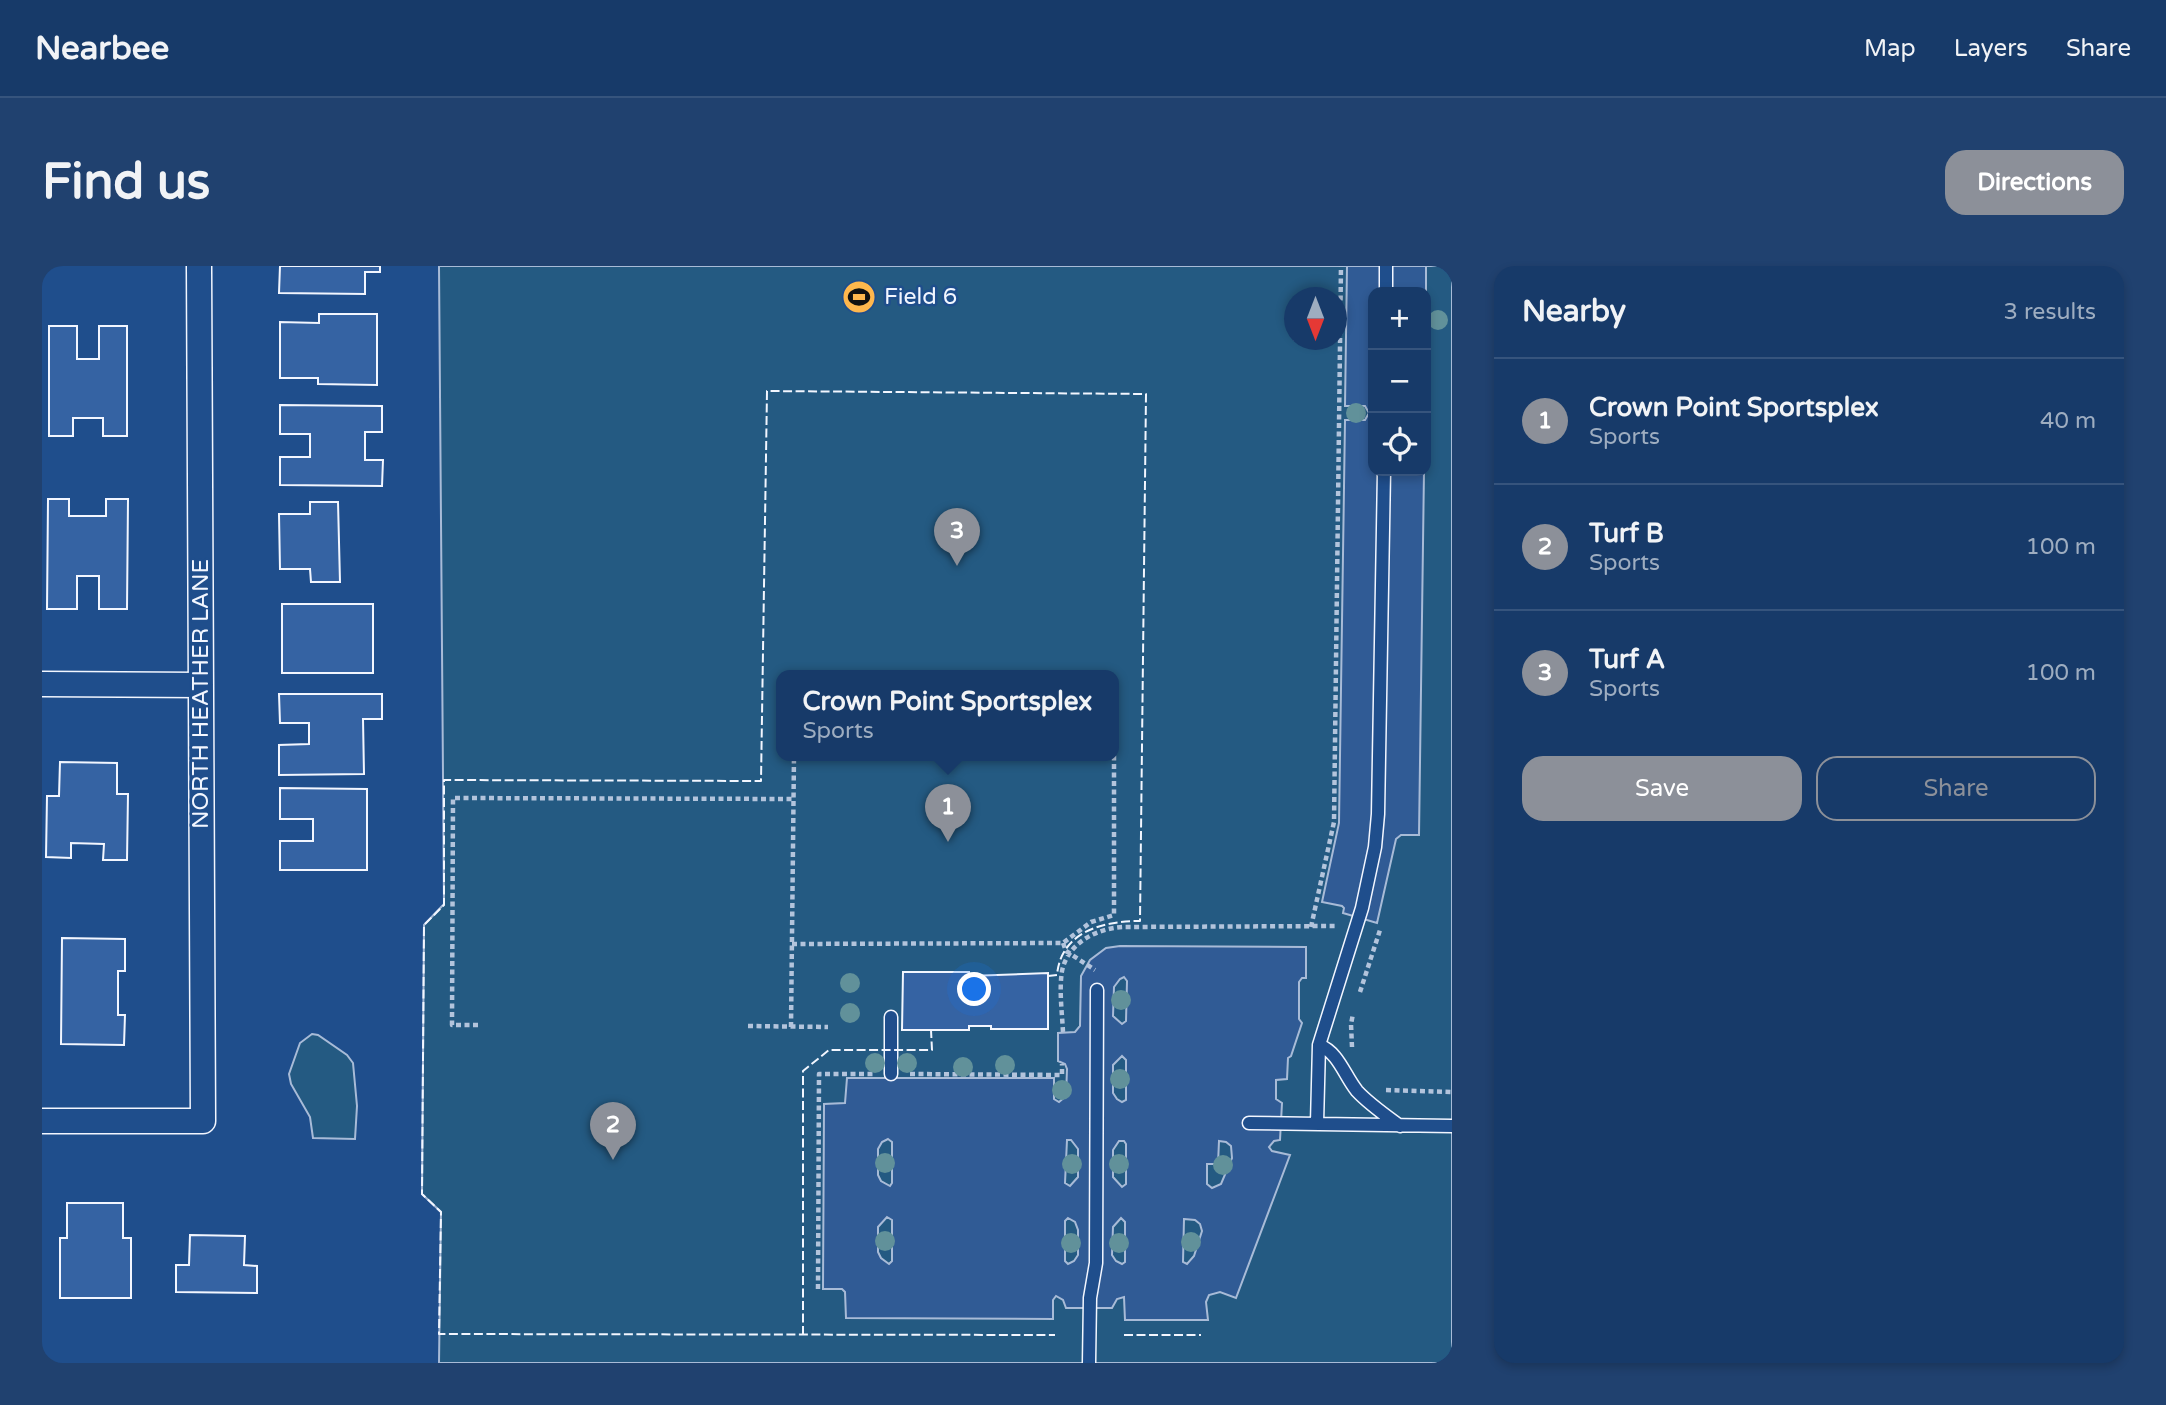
<!DOCTYPE html>
<meta charset="utf-8">
<style>
:root{--surface:#173a69;--page:#20416f;--text:#f1f3f6;--muted:#9eadc0;--line:#36547d;--accent:#8c9099}
body{margin:0;font-family:"Varela Round",sans-serif;background:var(--page);color:var(--text)}
.controls{position:absolute;right:21px;top:21px;display:grid;overflow:hidden;border-radius:14px;box-shadow:0 4px 10px #0003}
.controls button{width:63px;height:63px;display:grid;place-items:center;padding:0;border:0;border-bottom:2px solid var(--line);background:var(--surface);color:var(--text);font:35px sans-serif}
.compass{position:absolute;left:1242px;top:21px;width:63px;height:63px;border-radius:50%;background:var(--surface);box-shadow:0 4px 10px #0003;rotate:180deg}
.you{position:absolute;left:933px;top:724px;width:24px;height:24px;margin:-18px;border:5px solid #fff;border-radius:50%;background:#1a73e8;box-shadow:0 0 0 10px #1a73e833}
.badge{display:grid;place-items:center;width:46px;height:46px;border-radius:50%;background:var(--accent);color:#fff;font-size:23px;font-weight:700}
.pin{position:absolute;translate:-50% -58px;filter:drop-shadow(0 2px 4px #0008)}
.pin::after{content:'';position:absolute;top:37px;width:24px;height:21px;background:inherit;clip-path:polygon(0 0,100% 0,50% 100%)}
.popup{position:absolute;left:734px;top:404px;width:343px;height:91px;box-sizing:border-box;display:grid;place-content:center;border-radius:14px;background:var(--surface);filter:drop-shadow(0 2px 5px #0005);font-size:23px;white-space:nowrap;color:var(--muted)}
.popup b{font-size:26px;color:var(--text)}
.popup::after{content:'';position:absolute;left:50%;top:100%;margin-left:-14px;border:14px solid transparent;border-top-color:var(--surface)}
.list{margin:0;padding:0;list-style:none}
h2{display:flex;justify-content:space-between;align-items:center;height:91px;margin:0;padding:0 28px;font-size:30px}
h2 small{font-size:23px;font-weight:400;color:var(--muted)}
.list li{display:grid;grid-template-columns:46px 1fr auto;gap:21px;align-items:center;box-sizing:border-box;height:126px;padding:0 28px;border-top:2px solid var(--line)}
.list b{display:block;font-size:26px;white-space:nowrap}
.list p{margin:0;font-size:23px;white-space:nowrap;color:var(--muted)}
.list em{font-size:23px;font-style:normal;color:var(--muted)}
.actions{display:flex;gap:14px;padding:21px 28px}
.actions a{flex:1;padding:16px 0;border:2px solid var(--accent);border-radius:21px;text-align:center;font-size:24px;color:var(--accent)}
.actions .main{background:var(--accent);color:#fff}
.icon{flex:none;width:38px;height:38px;fill:none;stroke:currentColor;stroke-width:2;stroke-linecap:round;stroke-linejoin:round}
.map{position:relative;flex:none;width:1410px;height:1097px;overflow:hidden;border-radius:21px}
header{display:flex;align-items:center;gap:42px;box-sizing:border-box;height:98px;padding:0 35px;background:var(--surface);border-bottom:2px solid var(--line)}
header strong{font-size:33px}
nav{display:flex;gap:38px;margin-inline-start:auto;font-size:24px}
.intro{display:flex;align-items:center;justify-content:space-between;box-sizing:border-box;height:168px;padding:0 42px}
h1{margin:0;font-size:49px}
.button{padding:18px 32px;border-radius:21px;background:var(--accent);color:#fff;font-size:24px;font-weight:700}
main{display:flex;gap:42px;padding:0 42px}
aside{flex:1;background:var(--surface);border-radius:21px;box-shadow:0 4px 10px #0003}
.map>svg:first-child{display:block}
</style>
<header>
<strong>Nearbee</strong>
<nav><a>Map</a><a>Layers</a><a>Share</a></nav>
</header>
<div class="intro"><h1>Find us</h1><a class="button">Directions</a></div>
<main>
<div class="map">
<svg width="1410" height="1097" viewBox="0 0 1410 1097">
<rect width="100%" height="100%" fill="#1f4e8c"/>
<path fill="#245a82" stroke="#a8bbd7" stroke-width="2" fill-rule="evenodd" d="M397 0H1410V1097H397L399 946 380 928 382 659 402 638ZM1331 26H1384V205H1331ZM1252 32H1294V74H1252ZM740 410H1072V490H740Z
M270 768 276 769 305 789 311 797 315 840 313 873 271 872 268 851 249 818 247 808 258 777Z"/>
<path fill="#305b95" stroke="#a8bbd7" stroke-width="2" fill-rule="evenodd" d="M1305 0H1384V59V26H1331V205H1382L1377 569H1359L1354 573 1335 657 1301 647 1302 642 1300 640 1280 636 1297 557 1303 154H1323L1327 147 1323 140H1303Z
M1078 680 1264 681V712H1260L1257 716V753L1260 757 1249 790 1246 792 1245 813 1234 814V833L1240 837 1238 874 1232 875 1227 881 1230 885 1248 889 1194 1032 1178 1026 1167 1029 1164 1036 1166 1054H1083L1082 1031 1075 1033 1070 1042H1024L1021 1034 1014 1030 1011 1034V1053L804 1052 803 1026 800 1023H781L782 838 803 837 805 812H1012V833L1017 836 1024 830 1025 803 1023 798 1016 795V767L1033 766 1038 760 1039 710 1048 694 1064 682ZM1082 711 1085 715 1084 755 1080 758 1071 750 1072 721 1078 713ZM1080 790 1084 794V834L1080 836 1075 833 1071 827V799ZM846 873 850 876V917L848 920 839 915 836 909V883L840 876ZM1025 874H1029L1036 883V911L1028 920 1023 917ZM1077 875H1082L1084 878V918L1080 921 1071 911V884ZM1177 875 1184 876 1189 880 1190 892 1179 918 1170 922 1165 918V898H1176ZM845 951 850 954V995L847 998 839 992 836 986V961ZM1026 952 1033 956 1036 964V989L1032 995 1026 998 1023 995V955ZM1079 952 1083 956V996L1080 998 1074 995 1070 989 1071 961ZM1142 953 1153 954 1158 958 1160 965 1152 990 1145 998 1141 996Z"/>
<path fill="#3563a3" stroke="#f2f6ff" stroke-width="2" d="M238 0H338V6H323V28L237 27Z
M277 48H335V119L276 118V112H238V56L277 57Z
M7 60H35V93H57V60H85V170H61V152H31V170H7Z
M238 139 340 140V166H323V194H341L340 220 238 219V191H268V168H238Z
M6 233H27V250H64V233H86L85 343H57V310H35V343H5Z
M268 236H296L298 316H269L268 303H238L237 248H268Z
M240 338H331V407H240Z
M237 428H340V453H321L322 508 237 509V479L267 478V457H238Z
M18 496 75 497V528H86L85 594H61L62 578 29 577V592L4 591 5 530H17Z
M238 522 325 523V604H238V575H271V553H238Z
M20 672 83 673V705H76V749H83L82 779 19 778Z
M861 706H927V710L1006 707V763H949V760H927V764H860Z
M25 937H81V972H89V1032H18V972H25Z
M148 969 203 970 202 999 215 1000V1027L134 1026V999H147Z"/>
<g fill="none" stroke-linecap="round" stroke-linejoin="round">
<defs>
<path id="lane" d="M1344 26V0
M1277 779C1297 787 1302 809 1315 825 1327 838 1343 849 1358 860
M849 808V751
M1207 857 1410 860
M1275 857 1277 779 1320 642 1333 581 1336 548 1342 205
M1047 1097 1048 1032 1054 997 1055 724"/>
<path id="street" d="M0 418 159 419
M0 855H161L157 0"/>
</defs>
<use href="#lane" stroke="#f2f6ff" stroke-width="15"/>
<use href="#street" stroke="#f2f6ff" stroke-width="27"/>
<path stroke="#b3c4dc" stroke-width="4.5" stroke-dasharray="5 3.5" stroke-linecap="butt" d="M1269 661 1292 556 1299 0
M1021 677 1024 685 1053 704
M750 678 1021 677 1049 656 1072 649V437
M1318 726 1338 664
M436 759H410L411 532 751 533
M706 760 786 761
M749 761 752 490
M1021 766C1020 746 1017 724 1020 705 1026 676 1056 662 1082 661L1296 660
M1310 781 1309 758 1311 748
M868 808 1020 809V798
M1344 824 1410 826
M776 1023 777 808H831"/>
<use href="#lane" stroke="#1f4e8c" stroke-width="12"/>
<use href="#street" stroke="#1f4e8c" stroke-width="24"/>
<path stroke="#f2f6ff" stroke-width="2" stroke-dasharray="9 3.5" stroke-linecap="butt" d="M1006 710 1015 709C1019 665 1062 655 1098 655L1104 128 725 125 719 515 402 514V639L382 659 380 928 399 946 397 1068 1013 1069
M761 1069V805L787 784H890L889 764
M1082 1069H1159"/>
</g>
<g fill="#61919a">
<circle cx="1396" cy="54" r="10"/>
<circle cx="1314" cy="147" r="10"/>
<circle cx="808" cy="717" r="10"/>
<circle cx="1079" cy="734" r="10"/>
<circle cx="808" cy="747" r="10"/>
<circle cx="833" cy="797" r="10"/>
<circle cx="865" cy="797" r="10"/>
<circle cx="963" cy="799" r="10"/>
<circle cx="921" cy="801" r="10"/>
<circle cx="1078" cy="813" r="10"/>
<circle cx="1020" cy="824" r="10"/>
<circle cx="843" cy="897" r="10"/>
<circle cx="1030" cy="898" r="10"/>
<circle cx="1077" cy="898" r="10"/>
<circle cx="1181" cy="899" r="10"/>
<circle cx="843" cy="975" r="10"/>
<circle cx="1149" cy="976" r="10"/>
<circle cx="1029" cy="977" r="10"/>
<circle cx="1077" cy="977" r="10"/>
</g>
<defs>
<symbol id="stadium-disc" viewBox="-11 -11 22 22"><circle r="9.5" fill="#ffb74d" stroke="#1f4e8c"/><path d="M0-5a6.5 5 0 1 0 0 10a6.5 5 0 1 0 0-10ZM-3.5-1.8h7v3.6h-7Z" fill="#111"/></symbol>
</defs>
<g fill-rule="evenodd">
<use href="#stadium-disc" x="798" y="12" width="38" height="38"/>
</g>
<g text-anchor="middle" dominant-baseline="central" stroke-width="5" stroke-linejoin="round" paint-order="stroke">
<g font-size="23" fill="#f2f6ff" stroke="#1f4e8c" text-anchor="start">
<text x="842" y="31">Field 6</text>
</g>
<g font-size="23" fill="#f2f6ff" stroke="#1f4e8c">
<text transform="translate(159 428) rotate(-90)">NORTH HEATHER LANE</text>
</g>
</g>
</svg>
<div class="controls">
<button>+</button>
<button>−</button>
<button><svg class="icon" aria-label="locate" viewBox="0 0 24 24"><circle cx="12" cy="12" r="6"/><path d="M12 2v4M12 18v4M2 12h4M18 12h4"/></svg></button>
</div>
<svg class="compass" viewBox="-18 -18 36 36"><path d="M0-13l5 13h-10z" fill="#e53935"/><path d="M0 13l5-13h-10z" fill="#9eadc0"/></svg>
<div class="you"></div>
<div class="pin badge" style="left:906px;top:576px">1</div>
<div class="popup"><b>Crown Point Sportsplex</b>Sports</div>
<div class="pin badge" style="left:571px;top:894px">2</div>
<div class="pin badge" style="left:915px;top:300px">3</div>
</div>
<aside>
<h2>Nearby<small>3 results</small></h2>
<ul class="list">
<li><span class="badge">1</span><div><b>Crown Point Sportsplex</b><p>Sports</p></div><em>40 m</em></li>
<li><span class="badge">2</span><div><b>Turf B</b><p>Sports</p></div><em>100 m</em></li>
<li><span class="badge">3</span><div><b>Turf A</b><p>Sports</p></div><em>100 m</em></li>
</ul>
<div class="actions"><a class="main">Save</a><a>Share</a></div>
</aside>
</main>
